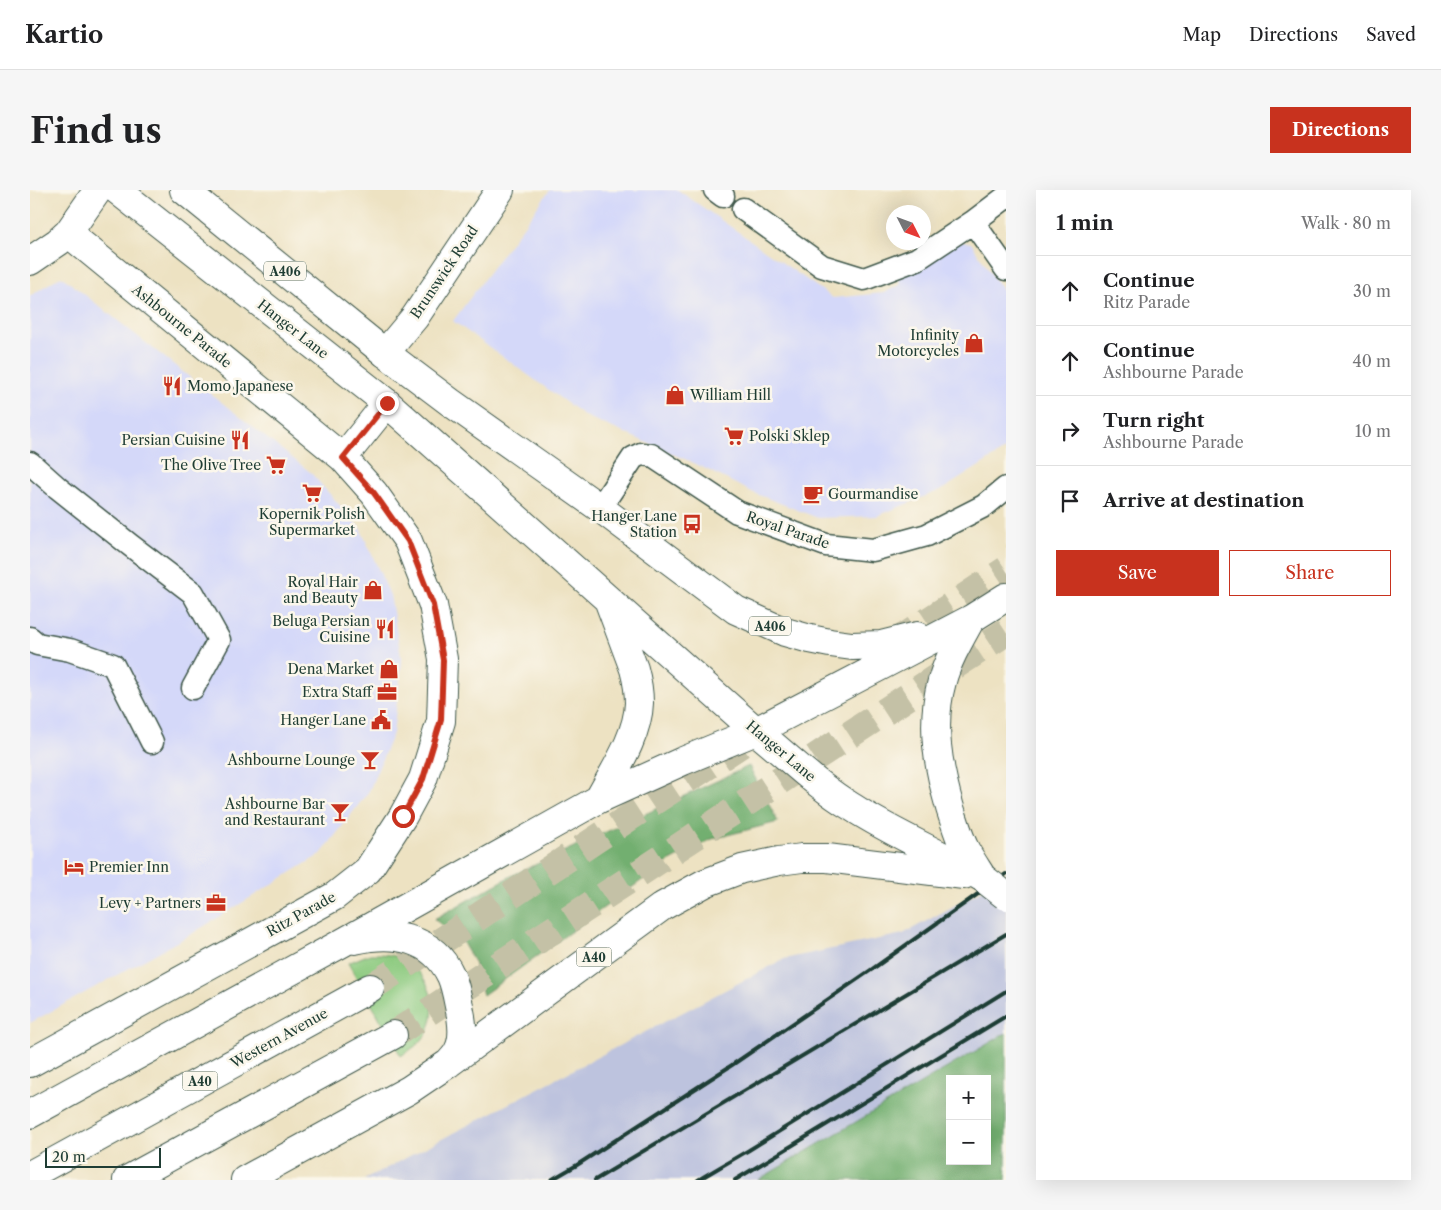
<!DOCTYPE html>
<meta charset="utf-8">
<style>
:root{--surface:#fff;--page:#f6f6f6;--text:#202124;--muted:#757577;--line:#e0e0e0;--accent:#c8321e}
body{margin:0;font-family:"Libre Caslon Text",serif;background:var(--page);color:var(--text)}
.controls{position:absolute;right:15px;bottom:15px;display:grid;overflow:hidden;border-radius:0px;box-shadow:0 5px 20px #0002}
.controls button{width:45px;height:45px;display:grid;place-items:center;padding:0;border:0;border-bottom:1px solid var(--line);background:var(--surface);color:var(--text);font:25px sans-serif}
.compass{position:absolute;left:856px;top:15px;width:45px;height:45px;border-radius:50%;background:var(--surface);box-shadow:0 5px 20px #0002;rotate:132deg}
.scale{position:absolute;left:15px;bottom:12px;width:116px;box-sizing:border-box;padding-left:5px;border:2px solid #1f3d34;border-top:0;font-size:14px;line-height:18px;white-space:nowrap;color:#1f3d34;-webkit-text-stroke:4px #fbf7ec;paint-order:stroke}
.stop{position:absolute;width:15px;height:15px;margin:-11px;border:4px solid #c8321e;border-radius:50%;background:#fff}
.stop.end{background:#c8321e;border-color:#fff;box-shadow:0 1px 5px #0008}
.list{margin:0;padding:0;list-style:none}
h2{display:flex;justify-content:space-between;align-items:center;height:65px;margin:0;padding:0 20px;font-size:21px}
h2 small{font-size:16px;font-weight:400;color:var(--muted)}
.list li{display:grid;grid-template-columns:32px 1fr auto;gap:15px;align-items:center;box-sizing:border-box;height:70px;padding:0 20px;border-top:1px solid var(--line)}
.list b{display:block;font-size:19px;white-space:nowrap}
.list p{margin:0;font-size:16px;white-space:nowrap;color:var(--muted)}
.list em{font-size:16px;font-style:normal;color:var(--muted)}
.actions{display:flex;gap:10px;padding:15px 20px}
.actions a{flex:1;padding:11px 0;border:1px solid var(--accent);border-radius:0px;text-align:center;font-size:18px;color:var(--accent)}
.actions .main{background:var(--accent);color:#fff}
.icon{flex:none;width:28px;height:28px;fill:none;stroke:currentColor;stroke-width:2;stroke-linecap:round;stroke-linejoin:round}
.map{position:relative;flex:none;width:976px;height:990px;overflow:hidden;border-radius:0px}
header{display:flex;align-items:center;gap:30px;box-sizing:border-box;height:70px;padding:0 25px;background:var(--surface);border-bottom:1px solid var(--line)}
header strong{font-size:24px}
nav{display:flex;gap:28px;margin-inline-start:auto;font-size:18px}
.intro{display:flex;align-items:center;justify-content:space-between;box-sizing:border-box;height:120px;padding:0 30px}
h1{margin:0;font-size:35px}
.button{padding:12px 22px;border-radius:0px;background:var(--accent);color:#fff;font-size:18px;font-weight:700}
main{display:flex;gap:30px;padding:0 30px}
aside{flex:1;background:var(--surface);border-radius:0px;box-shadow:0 5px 20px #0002}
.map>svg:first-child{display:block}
</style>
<header>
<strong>Kartio</strong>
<nav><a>Map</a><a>Directions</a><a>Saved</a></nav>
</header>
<div class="intro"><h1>Find us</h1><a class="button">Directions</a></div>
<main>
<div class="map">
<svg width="976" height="990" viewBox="0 0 976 990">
<rect width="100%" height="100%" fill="#fbf7ec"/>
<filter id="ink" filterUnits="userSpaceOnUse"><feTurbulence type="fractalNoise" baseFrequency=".02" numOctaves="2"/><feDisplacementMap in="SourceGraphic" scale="10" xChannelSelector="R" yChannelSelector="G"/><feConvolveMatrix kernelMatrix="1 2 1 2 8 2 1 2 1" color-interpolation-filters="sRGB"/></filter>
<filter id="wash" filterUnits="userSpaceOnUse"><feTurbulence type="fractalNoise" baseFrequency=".0096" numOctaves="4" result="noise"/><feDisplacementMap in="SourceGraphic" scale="20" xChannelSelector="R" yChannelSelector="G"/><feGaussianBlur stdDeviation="1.12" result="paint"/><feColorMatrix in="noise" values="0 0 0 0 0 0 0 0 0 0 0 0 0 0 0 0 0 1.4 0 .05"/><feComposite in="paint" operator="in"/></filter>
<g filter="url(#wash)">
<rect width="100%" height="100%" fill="#ede2c2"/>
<path fill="#d4d8f9" d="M520 0H648L803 108 854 103 871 94 867 88 925 51 941 53 976 106V259L913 299 847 326 788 328 724 303 664 273 555 226 423 131Z
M31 86 280 282 330 338 360 405 372 472 363 543 339 601 291 664 163 743 0 833V106Z"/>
<path fill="#bdc3de" d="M976 687V843L728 990H334L754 769 873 744Z"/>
<path fill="#8ecb81" stroke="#56845a" d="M340 764C352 764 364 764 374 770 404 786 414 831 387 855 382 859 376 862 371 866L318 773Z"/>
<path fill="#72af6f" stroke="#487652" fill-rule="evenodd" d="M719 576 748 632 682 649 633 675 453 805 444 772 432 751 404 729 483 685Z
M976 843V990H728ZM920 889H957V971H920Z"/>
</g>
<g filter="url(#ink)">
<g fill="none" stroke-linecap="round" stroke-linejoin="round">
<path stroke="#c4c1a6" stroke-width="28" stroke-dasharray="28 14" stroke-linecap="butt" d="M862 455 976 380
M340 798 711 554
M363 845 976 442"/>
<defs>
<path id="service" d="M685 0 693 6
M976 7 943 32 976 79
M713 19 792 76 834 89 887 69 943 32
M0 273 28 298 100 355 163 403 189 450 163 498
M570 318 603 268 611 264 621 265 707 322 796 355 843 360 897 345 954 316 976 298
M0 448 7 454 40 460 83 475 122 552"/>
<path id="minor" d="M0 71 28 52 38 43 68 0
M313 268 357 213
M0 873 305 706 338 680 373 626 393 589 411 531 413 469 403 415 378 351 344 303 313 268 38 43"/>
<path id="tertiary" d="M355 163 385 127 470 0"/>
<path id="trunk" d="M87 0 357 213 726 541C757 566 787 596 822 617 863 644 910 663 953 688
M154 0 355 163 420 212 570 318 706 420 755 442 780 449 800 453 822 456 851 455 887 446
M941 429C930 449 918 469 912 491 900 534 908 576 920 618 925 633 929 648 936 661 941 670 947 679 952 687
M569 609C584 581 608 546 609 513 609 502 607 490 604 479L579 412
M325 750C363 741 403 747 421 786 425 795 427 806 429 816 432 829 435 848 428 861 426 866 422 869 419 873
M0 924 312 753 569 609 653 571 726 541 941 429 976 407
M0 985 340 798
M97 990 363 845
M215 990 379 900 419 873 633 716 675 693 712 679 749 671 772 668H797L934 685"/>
</defs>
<use href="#service" stroke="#3e5649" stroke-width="25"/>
<use href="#minor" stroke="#3e5649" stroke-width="30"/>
<use href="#tertiary" stroke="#3e5649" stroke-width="30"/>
<use href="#trunk" stroke="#3e5649" stroke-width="30"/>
<use href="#service" stroke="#fff" stroke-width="22"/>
<use href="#minor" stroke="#fff" stroke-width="28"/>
<use href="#tertiary" stroke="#fff" stroke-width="28"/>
<use href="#trunk" stroke="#fff" stroke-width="28"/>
<path stroke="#1f3d34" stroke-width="4" d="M521 990 547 975 702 875 841 780 976 684
M565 990 976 744
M668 990 719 960 976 801
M705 990 976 826"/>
<defs>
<path id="trunk-bridge" d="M953 688 976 706"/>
</defs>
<use href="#trunk-bridge" stroke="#3e5649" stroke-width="30" stroke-linecap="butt"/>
<use href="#trunk-bridge" stroke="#fff" stroke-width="28"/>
</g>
</g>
<g fill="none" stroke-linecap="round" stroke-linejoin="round" filter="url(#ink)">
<path stroke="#c8321e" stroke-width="6" d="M357 213 313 268 344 303 378 351 403 415 413 470 411 530 393 589 373 626"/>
</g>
<defs>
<symbol id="shop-bare" viewBox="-9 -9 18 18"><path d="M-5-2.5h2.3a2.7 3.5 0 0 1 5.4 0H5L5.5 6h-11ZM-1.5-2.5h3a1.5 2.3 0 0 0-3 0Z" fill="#c8321e" stroke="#fbf7ec" stroke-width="2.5" paint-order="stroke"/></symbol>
<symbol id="restaurant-bare" viewBox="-9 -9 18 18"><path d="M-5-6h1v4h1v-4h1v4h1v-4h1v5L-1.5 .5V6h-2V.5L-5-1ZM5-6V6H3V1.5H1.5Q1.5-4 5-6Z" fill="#c8321e" stroke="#fbf7ec" stroke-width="2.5" paint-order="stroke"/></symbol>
<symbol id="supermarket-bare" viewBox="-9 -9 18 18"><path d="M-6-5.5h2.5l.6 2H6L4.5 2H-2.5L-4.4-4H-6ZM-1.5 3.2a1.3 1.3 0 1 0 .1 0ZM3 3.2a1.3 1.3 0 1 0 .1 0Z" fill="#c8321e" stroke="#fbf7ec" stroke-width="2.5" paint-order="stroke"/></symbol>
<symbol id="cafe-bare" viewBox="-9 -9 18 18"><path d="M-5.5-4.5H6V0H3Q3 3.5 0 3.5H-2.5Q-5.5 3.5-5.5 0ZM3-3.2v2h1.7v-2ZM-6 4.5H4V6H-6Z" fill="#c8321e" stroke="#fbf7ec" stroke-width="2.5" paint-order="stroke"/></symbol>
<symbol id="bus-bare" viewBox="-9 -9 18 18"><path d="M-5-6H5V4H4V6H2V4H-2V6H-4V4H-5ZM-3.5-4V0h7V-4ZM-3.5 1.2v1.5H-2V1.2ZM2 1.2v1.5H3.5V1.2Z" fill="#c8321e" stroke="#fbf7ec" stroke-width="2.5" paint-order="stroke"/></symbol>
<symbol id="office-bare" viewBox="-9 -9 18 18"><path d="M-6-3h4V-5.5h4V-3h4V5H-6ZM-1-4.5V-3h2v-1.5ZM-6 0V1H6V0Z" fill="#c8321e" stroke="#fbf7ec" stroke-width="2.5" paint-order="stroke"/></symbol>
<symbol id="civic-bare" viewBox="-9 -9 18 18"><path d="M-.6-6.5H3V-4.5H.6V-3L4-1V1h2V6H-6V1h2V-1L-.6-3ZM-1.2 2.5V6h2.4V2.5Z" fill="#c8321e" stroke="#fbf7ec" stroke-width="2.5" paint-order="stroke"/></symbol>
<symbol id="bar-bare" viewBox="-9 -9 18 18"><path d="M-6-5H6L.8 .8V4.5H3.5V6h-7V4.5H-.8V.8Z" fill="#c8321e" stroke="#fbf7ec" stroke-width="2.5" paint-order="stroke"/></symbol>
<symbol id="hotel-bare" viewBox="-9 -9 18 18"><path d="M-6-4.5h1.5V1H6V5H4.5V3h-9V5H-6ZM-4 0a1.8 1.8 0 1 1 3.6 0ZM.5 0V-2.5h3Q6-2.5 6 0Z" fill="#c8321e" stroke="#fbf7ec" stroke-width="2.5" paint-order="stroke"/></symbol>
</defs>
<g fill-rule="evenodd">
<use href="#shop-bare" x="930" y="139" width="28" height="28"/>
<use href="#restaurant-bare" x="128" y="182" width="28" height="28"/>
<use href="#shop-bare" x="631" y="191" width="28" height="28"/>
<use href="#supermarket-bare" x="690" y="232" width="28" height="28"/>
<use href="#restaurant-bare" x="196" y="236" width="28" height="28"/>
<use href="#supermarket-bare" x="232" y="261" width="28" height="28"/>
<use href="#supermarket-bare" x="268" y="289" width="28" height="28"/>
<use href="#cafe-bare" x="769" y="290" width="28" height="28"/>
<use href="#bus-bare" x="648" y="320" width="28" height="28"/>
<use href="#shop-bare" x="329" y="386" width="28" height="28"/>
<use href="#restaurant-bare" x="341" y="425" width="28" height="28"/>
<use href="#shop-bare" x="345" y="465" width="28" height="28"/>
<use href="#office-bare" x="343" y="488" width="28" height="28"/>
<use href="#civic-bare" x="337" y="516" width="28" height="28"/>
<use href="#bar-bare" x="326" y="556" width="28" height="28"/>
<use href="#bar-bare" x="296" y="608" width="28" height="28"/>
<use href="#hotel-bare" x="30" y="663" width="28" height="28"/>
<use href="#office-bare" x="172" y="699" width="28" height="28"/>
</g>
<g text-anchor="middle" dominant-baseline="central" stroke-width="5" stroke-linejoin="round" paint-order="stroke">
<g fill="#fbf7ec" stroke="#61756b" stroke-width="1">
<rect x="234" y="71.5" width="42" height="19" rx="4"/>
<rect x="719" y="426.5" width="42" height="19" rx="4"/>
<rect x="546.5" y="757.5" width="35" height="19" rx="4"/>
<rect x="152.5" y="881.5" width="35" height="19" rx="4"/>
</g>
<g font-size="12" font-weight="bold" fill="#1f3d34">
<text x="255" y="81">A406</text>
<text x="740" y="436">A406</text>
<text x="564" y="767">A40</text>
<text x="170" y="891">A40</text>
</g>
<g font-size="14" fill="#1f3d34" stroke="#fbf7ec">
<text transform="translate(414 82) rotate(-56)">Brunswick Road</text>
<text transform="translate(152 136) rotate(39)">Ashbourne Parade</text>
<text transform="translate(263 139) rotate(38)">Hanger Lane</text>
<text transform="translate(758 340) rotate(19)">Royal Parade</text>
<text transform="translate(751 561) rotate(40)">Hanger Lane</text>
<text transform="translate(271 724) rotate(-29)">Ritz Parade</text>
<text transform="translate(249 848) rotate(-29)">Western Avenue</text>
</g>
<g font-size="14" fill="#1f3d34" stroke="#fbf7ec" text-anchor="end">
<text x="929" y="145">Infinity<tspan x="929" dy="16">Motorcycles</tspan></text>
<text x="157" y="196" text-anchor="start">Momo Japanese</text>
<text x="660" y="205" text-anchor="start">William Hill</text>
<text x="719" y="246" text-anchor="start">Polski Sklep</text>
<text x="195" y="250">Persian Cuisine</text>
<text x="231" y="275">The Olive Tree</text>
<text x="798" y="304" text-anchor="start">Gourmandise</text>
<text x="282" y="324" text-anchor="middle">Kopernik Polish<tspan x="282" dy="16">Supermarket</tspan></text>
<text x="647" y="326">Hanger Lane<tspan x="647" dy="16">Station</tspan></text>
<text x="328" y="392">Royal Hair<tspan x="328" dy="16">and Beauty</tspan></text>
<text x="340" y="431">Beluga Persian<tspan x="340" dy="16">Cuisine</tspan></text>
<text x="344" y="479">Dena Market</text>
<text x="342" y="502">Extra Staff</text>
<text x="336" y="530">Hanger Lane</text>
<text x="325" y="570">Ashbourne Lounge</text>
<text x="295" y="614">Ashbourne Bar<tspan x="295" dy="16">and Restaurant</tspan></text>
<text x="59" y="677" text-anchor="start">Premier Inn</text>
<text x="171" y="713">Levy + Partners</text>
</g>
</g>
</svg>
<div class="controls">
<button>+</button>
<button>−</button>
</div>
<svg class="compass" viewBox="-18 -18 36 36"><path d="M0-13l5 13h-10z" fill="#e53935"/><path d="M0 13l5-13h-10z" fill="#757577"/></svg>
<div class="scale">20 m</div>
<div class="stop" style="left:373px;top:626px"></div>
<div class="stop end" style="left:357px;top:213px"></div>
</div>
<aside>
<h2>1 min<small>Walk · 80 m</small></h2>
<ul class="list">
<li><svg class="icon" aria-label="ahead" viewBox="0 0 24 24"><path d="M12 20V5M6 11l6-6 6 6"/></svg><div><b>Continue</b><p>Ritz Parade</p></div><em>30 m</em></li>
<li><svg class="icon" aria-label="ahead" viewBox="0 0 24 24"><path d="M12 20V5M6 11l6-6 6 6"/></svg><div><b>Continue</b><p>Ashbourne Parade</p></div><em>40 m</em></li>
<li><svg class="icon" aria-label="right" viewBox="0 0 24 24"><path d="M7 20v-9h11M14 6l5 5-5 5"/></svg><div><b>Turn right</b><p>Ashbourne Parade</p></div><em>10 m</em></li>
<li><svg class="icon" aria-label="arrive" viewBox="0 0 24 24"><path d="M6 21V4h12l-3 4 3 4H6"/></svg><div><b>Arrive at destination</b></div></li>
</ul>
<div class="actions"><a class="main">Save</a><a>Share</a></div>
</aside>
</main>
